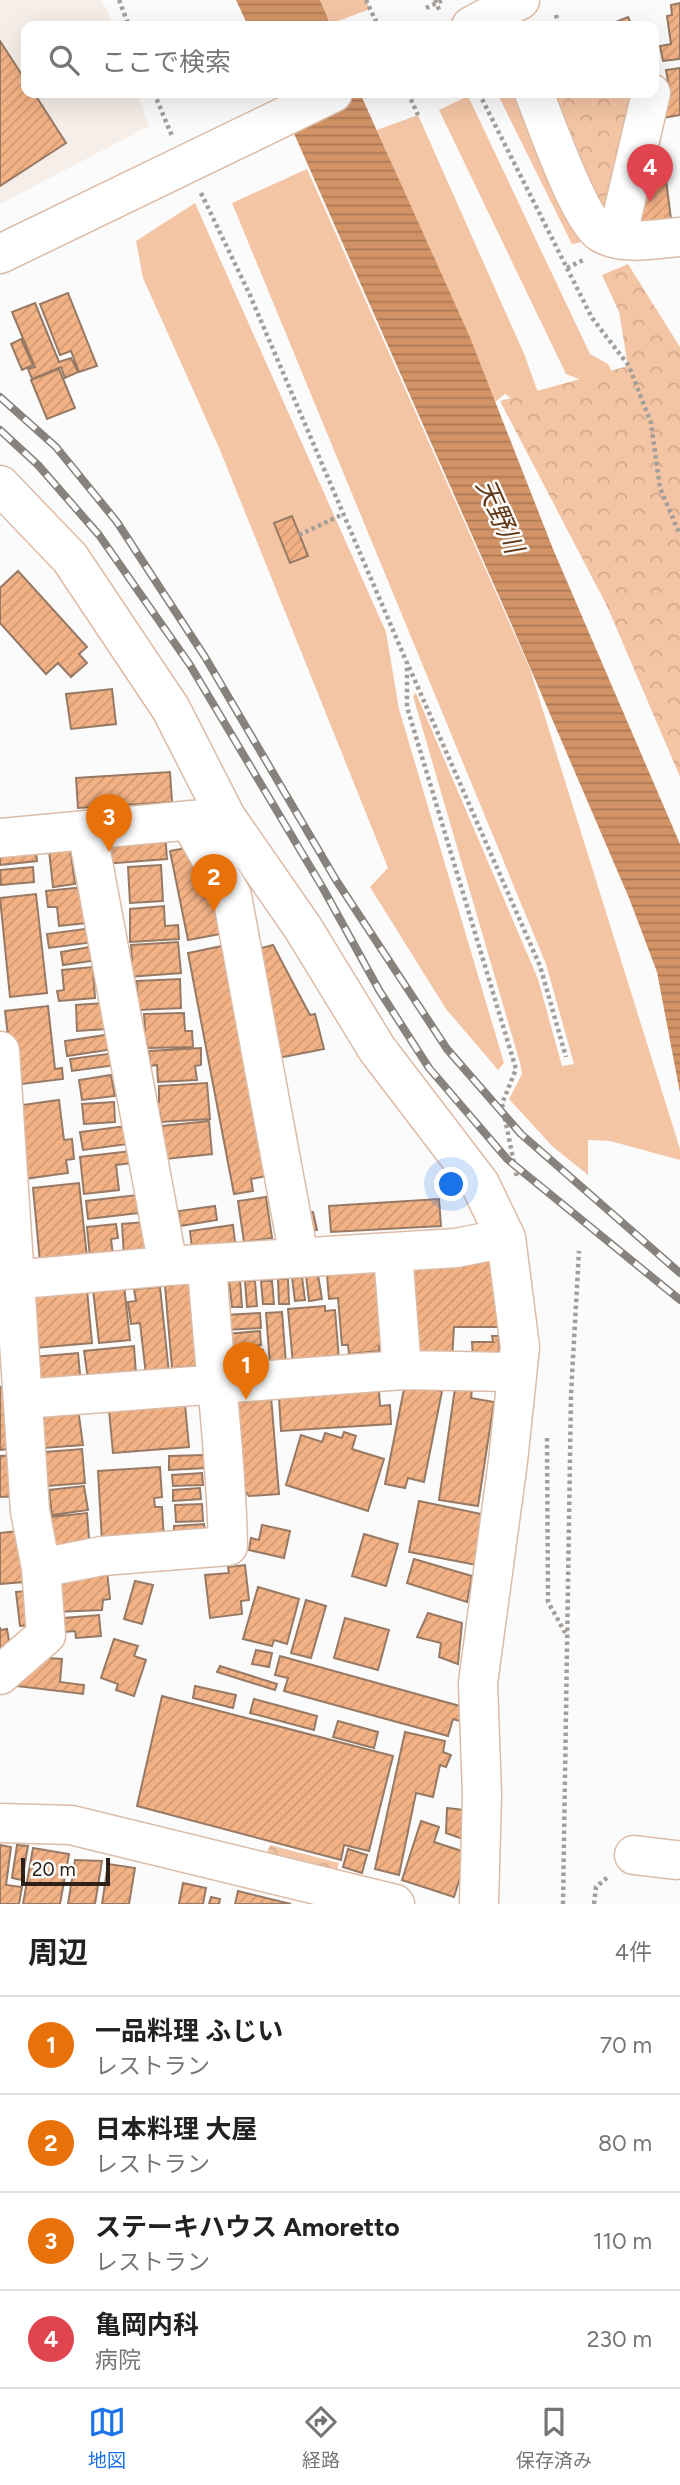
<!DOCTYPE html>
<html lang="ja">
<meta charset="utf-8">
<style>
:root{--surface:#fff;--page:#f2f2f2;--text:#222;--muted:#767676;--line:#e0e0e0;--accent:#1a73e8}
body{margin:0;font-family:Figtree,"Noto Sans JP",sans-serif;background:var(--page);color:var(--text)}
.scale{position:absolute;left:21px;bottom:18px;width:89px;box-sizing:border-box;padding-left:7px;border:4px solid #2d2119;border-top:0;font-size:19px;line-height:24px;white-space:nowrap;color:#2d2119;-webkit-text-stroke:5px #fbfbfb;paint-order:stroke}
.you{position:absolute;left:452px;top:1185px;width:24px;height:24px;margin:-18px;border:5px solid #fff;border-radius:50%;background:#1a73e8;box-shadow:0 0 0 10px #1a73e833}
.badge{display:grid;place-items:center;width:46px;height:46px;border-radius:50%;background:var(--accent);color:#fff;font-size:23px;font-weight:700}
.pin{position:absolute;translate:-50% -58px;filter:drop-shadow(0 2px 4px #0008)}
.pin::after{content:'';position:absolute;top:37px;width:24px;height:21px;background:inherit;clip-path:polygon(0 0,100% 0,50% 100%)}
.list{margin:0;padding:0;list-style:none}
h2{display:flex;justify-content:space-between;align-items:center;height:91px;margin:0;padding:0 28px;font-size:30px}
h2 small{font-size:23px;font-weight:400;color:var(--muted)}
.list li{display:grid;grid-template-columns:46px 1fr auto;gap:21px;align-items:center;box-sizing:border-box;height:98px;padding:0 28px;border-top:2px solid var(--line)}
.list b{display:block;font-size:26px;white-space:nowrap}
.list p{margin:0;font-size:23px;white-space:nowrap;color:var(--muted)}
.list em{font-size:23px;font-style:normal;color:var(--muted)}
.icon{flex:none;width:38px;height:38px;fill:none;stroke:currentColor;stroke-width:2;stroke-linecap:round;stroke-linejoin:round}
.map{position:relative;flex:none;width:680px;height:1904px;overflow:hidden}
.search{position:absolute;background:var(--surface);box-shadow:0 7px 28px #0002;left:21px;right:21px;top:21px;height:77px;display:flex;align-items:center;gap:18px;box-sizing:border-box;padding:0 24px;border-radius:14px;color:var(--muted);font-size:26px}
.sheet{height:483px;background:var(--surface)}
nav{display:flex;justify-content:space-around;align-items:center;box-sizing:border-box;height:98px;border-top:2px solid var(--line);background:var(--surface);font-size:19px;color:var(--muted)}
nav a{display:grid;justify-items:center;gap:4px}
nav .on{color:var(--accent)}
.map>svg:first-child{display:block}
</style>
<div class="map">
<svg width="680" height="1904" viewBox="0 0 680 1904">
<defs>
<pattern id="forest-crowns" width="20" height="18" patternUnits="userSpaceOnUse" patternTransform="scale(1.75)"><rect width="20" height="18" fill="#f4c5a5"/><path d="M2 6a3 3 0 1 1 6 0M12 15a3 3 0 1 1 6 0" fill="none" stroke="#d2a98d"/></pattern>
<pattern id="water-rules" width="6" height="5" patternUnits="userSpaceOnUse" patternTransform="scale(1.75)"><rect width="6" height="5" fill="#d29467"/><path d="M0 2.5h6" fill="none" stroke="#ab7854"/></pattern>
<pattern id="building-hatch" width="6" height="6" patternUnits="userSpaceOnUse" patternTransform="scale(1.75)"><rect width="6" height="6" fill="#f3b285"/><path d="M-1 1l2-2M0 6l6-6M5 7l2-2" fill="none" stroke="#d19972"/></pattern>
</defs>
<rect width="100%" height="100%" fill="#fbfbfb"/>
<path fill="#f6eee8" d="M0 0H102L114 26H26V93H137L149 126 0 204Z"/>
<path fill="#f4c5a5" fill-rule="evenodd" d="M320 0H366L370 9 330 24Z
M497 93H517L596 239 572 244Z
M468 96 590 354 608 364 613 375 592 384 566 374 439 110Z
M418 115 525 356 541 401 532 412 505 394 495 402 377 130Z
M307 169 530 669 680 1149V1160L610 1141 588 1140V1175L552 1146 509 1099 522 1074 520 1063 413 696 416 693 538 979 562 1066 574 1064 546 964 232 203Z
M195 203 386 632 399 709 504 1063 498 1070 446 1009 370 887 388 868 220 450 143 278 136 241ZM292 516 290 563 274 523Z"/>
<path fill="url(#forest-crowns)" d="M547 93H641L607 227Z
M628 264 680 347V777L607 606 500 401 628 366 619 312 602 275Z
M270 1845 339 1863 336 1874 266 1856Z"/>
<path fill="url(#water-rules)" d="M236 0H320L331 26H248Z
M276 93H360L469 335 553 549 680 844V1093L657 972 629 898 510 621Z"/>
<path fill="url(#building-hatch)" stroke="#977964" stroke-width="2" d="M680 3V59L663 61 660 46 671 44 667 16 672 15 671 5Z
M628 17 632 26H606Z
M0 41 26 81V93H34L66 143 0 186Z
M680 68V115L662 118 659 94 670 92 666 70Z
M664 164 671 219 633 223 648 166Z
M68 293 97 366 79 372 71 351 60 355 40 304Z
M35 303 59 362 71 358 78 372 65 378 61 367 32 379 28 369 35 367 12 312Z
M21 339 33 365 22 370 11 344Z
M59 369 75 408 47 419 31 380Z
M292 516 308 556 290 563 274 523Z
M18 571 87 647 79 654 87 663 71 677 58 663 46 674 0 623V588Z
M112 689 116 724 71 729 66 694Z
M170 772 172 802 78 808 76 778Z
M165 833 167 859 104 864 108 836Z
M35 844 37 861 0 865V856Z
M70 847 75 884 53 887 49 850Z
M185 848 219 896 226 933 188 940 170 851Z
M161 865 163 901 130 903 128 867Z
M33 867 34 882 1 885 0 870Z
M84 887 87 923 59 926 57 907H48L46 891Z
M36 894 47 993 10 997 0 898Z
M164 906 165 926 178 925 179 939 130 942V909Z
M92 928 94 942 49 948 47 934Z
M178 942 181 973 128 977 127 962 132 961 131 945Z
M273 945 310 1015 315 1014 324 1049 273 1059 250 951Z
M222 946 266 1176 251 1179 253 1191 234 1194 188 953Z
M90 947 91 961 63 965 61 952Z
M93 967 95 998 59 1001 57 991 64 990 62 970Z
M180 979 181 1008 138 1010 137 981Z
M104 1003 106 1029 77 1031 76 1005Z
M48 1006 55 1069 62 1068 63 1079 14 1085 5 1011Z
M184 1013 185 1031H192L193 1047 148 1048 147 1043H140V1031H145L144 1014Z
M112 1034 114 1049 67 1056 65 1041Z
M201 1048V1065L195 1066 197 1080 158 1082 157 1065 150 1066 149 1051Z
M115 1053 117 1065 72 1071 70 1059Z
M111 1075 115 1096 82 1100 79 1080Z
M207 1083 210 1119 161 1122 160 1113 155 1114V1102H159V1086Z
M59 1100 64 1140 72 1139 74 1159 66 1160 68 1173 24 1179 15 1106Z
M114 1102 115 1122 84 1124 82 1104Z
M209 1121 212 1154 166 1159 162 1126Z
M126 1126 128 1144 83 1150 80 1132Z
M131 1151 133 1163 116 1165 119 1190 84 1194 80 1157Z
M79 1183 87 1257 40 1262 33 1188Z
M137 1195 138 1213 88 1219 86 1201Z
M266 1197 272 1238 244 1242 238 1201Z
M439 1199 441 1226 331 1232 329 1206Z
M215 1206 217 1220 180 1226 179 1211Z
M313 1212 317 1230 309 1231 305 1214Z
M145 1222 147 1247 144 1255 124 1256 122 1224Z
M116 1224 118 1238 111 1239 113 1255 90 1257 87 1227Z
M233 1225 235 1242 192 1248 190 1231Z
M496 1260 504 1327H454L452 1359 415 1351 411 1273 419 1265Z
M378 1270 385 1346H379V1351L349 1354 348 1345H342L338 1298 329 1299 327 1275Z
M318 1275 322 1299 309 1301 306 1276Z
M302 1277 305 1300 295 1301 292 1278Z
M278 1279H288L289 1304H279Z
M240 1280 242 1307H232L229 1281Z
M245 1281H255L257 1306 247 1307Z
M261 1281H272L274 1304H263Z
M192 1283 200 1366 172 1368 165 1286Z
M124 1285 130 1340 99 1343 93 1289Z
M160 1287 169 1373 146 1375 140 1323 131 1324 128 1302 136 1301 134 1289Z
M87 1290 92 1343 35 1348 31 1306 38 1295Z
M325 1306V1311L335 1310 339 1360 293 1364 288 1309Z
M282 1312 286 1364 270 1365 266 1313Z
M260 1313 261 1328 225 1330 224 1315Z
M260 1331 261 1345 228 1348 227 1334Z
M492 1336H499L500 1357 473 1358 472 1342H493Z
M134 1346 136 1374 88 1379 84 1351Z
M263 1350 264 1368 229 1365 228 1353Z
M78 1353 81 1385 34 1378 33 1357Z
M405 1384 442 1391 424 1482 408 1478 405 1488 385 1484Z
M10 1386 16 1448 0 1450V1387Z
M455 1388 472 1390 471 1398 494 1402 478 1506 439 1500Z
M379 1391 380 1406 390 1405 391 1424 281 1431 279 1397Z
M271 1396 279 1494 249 1496 241 1486 232 1404 238 1398Z
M185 1404 189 1447 113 1453 109 1410Z
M78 1409 83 1445 43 1448 41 1422 48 1413Z
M344 1432 356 1436 352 1449 384 1459 368 1511 286 1485 301 1435 322 1442 325 1433 342 1438Z
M82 1449 85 1483 47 1486 45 1452Z
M18 1455 20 1496 0 1497V1456Z
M205 1455 206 1468 169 1470V1456Z
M160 1467 162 1497 154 1498 155 1507H162L164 1539 102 1542 98 1471Z
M202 1473 203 1485 173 1486 172 1475Z
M84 1486 88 1510 52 1515 49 1490Z
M200 1488 201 1499 173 1501V1490Z
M419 1501 486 1515 477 1565 409 1552Z
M202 1504 203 1521 176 1522 175 1505Z
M87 1513 90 1551 53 1545 51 1517Z
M204 1524 205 1535 174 1537V1526Z
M262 1525 290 1531 284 1558 249 1550 251 1538 259 1540Z
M17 1531 24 1582 0 1584V1533Z
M364 1534 398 1544 386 1586 352 1576Z
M414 1559 472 1576 467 1602 407 1583Z
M245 1565 249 1600 241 1601 242 1614 210 1618 205 1575 229 1573 228 1567Z
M107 1571 110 1599 103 1600 102 1610 55 1612V1590L64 1575Z
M135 1581 153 1585 142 1624 124 1619Z
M258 1587 299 1599 287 1644 274 1640 272 1646 243 1639Z
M26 1591 30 1625 20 1626 16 1592Z
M306 1600 326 1606 311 1658 291 1653Z
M428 1613 462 1623 458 1664 439 1657 441 1643 417 1637Z
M99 1615 101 1636 76 1638 75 1631 65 1632 64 1618Z
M345 1618 389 1630 378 1670 334 1658Z
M0 1627V1630L7 1629 10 1647 0 1648Z
M114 1639 138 1646 134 1656 146 1660 134 1696 116 1690 118 1684 101 1678Z
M256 1650 272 1653 269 1667 252 1664Z
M280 1656 467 1708 463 1722 453 1719 448 1736 284 1691 288 1678 275 1675Z
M46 1658 62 1659 60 1682 84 1685 83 1694 17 1686Z
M220 1666 277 1684 275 1690 217 1672Z
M195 1686 236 1695 233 1708 193 1698Z
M162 1696 393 1756 369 1851 344 1845 341 1860 137 1806Z
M254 1699 317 1716 314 1730 250 1713Z
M338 1721 378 1732 374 1748 333 1737Z
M405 1732 445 1741 443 1752 451 1755 446 1767 440 1765 433 1797 416 1793 399 1875 375 1869Z
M447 1808 464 1810 463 1839 446 1833Z
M421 1821 439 1827 434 1842 468 1853 454 1897 402 1880Z
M0 1845 11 1847 6 1885 22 1887 19 1904H0Z
M17 1845 28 1846 22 1880 12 1878Z
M33 1848 69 1854 60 1904H23Z
M348 1849 367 1855 362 1873 343 1867Z
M75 1860 102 1861 95 1904H68Z
M108 1864 135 1868 129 1904H102Z
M183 1883 206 1888 203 1904H179Z
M238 1891 291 1904H235Z
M211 1897 220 1899 219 1904H209Z"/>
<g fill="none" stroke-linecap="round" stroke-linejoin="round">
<defs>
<path id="minor" d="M471 26 520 0
M534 93C545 120 579 219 601 233 623 246 655 239 680 237
M617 238 651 93
M0 254 333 93
M0 485 70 558 171 709 226 817 303 928 377 1049 480 1184 506 1238 520 1347 508 1461 478 1683 482 1795 479 1904
M189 820 232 896 299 1257
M87 830 168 1266
M0 838 214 818
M0 1051 30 1511 41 1568 46 1635 0 1675
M393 1253 402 1370 517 1372
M0 1281 168 1266 456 1248 506 1238
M24 1399 402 1370
M41 1568 102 1556 228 1546C226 1452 213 1358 207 1265
M0 1823 71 1825 395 1904
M634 1855 676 1860"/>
</defs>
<use href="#minor" stroke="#dcbca6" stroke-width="41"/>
<path stroke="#a39e9a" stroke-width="4.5" stroke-dasharray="3.5 3.5" stroke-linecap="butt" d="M119 0 129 26
M366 0 378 26
M435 0 440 12
M426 8 443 0
M556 15 559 26
M154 93 172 136
M408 93 418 115
M479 93 592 318 629 366 651 423 660 488 680 535
M201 193 249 293 407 663V707L516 1069 502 1104 517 1178
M567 268 583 260
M299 535 341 515
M409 667 540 966 566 1057
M547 1438 548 1602 566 1634
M563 1904 571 1394 579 1251
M594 1904 596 1887 609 1876"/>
<use href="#minor" stroke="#fff" stroke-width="38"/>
<defs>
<path id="rail" d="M0 397 56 447 117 522 205 657 336 880 447 1049 521 1134 680 1273
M0 430 38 465 99 535 190 665 324 890 379 990 429 1068 507 1159 680 1300"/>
</defs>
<use href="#rail" stroke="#88827d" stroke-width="8"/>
<use href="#rail" stroke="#fbfbfb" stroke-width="5" stroke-dasharray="16" stroke-linecap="butt"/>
</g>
<g text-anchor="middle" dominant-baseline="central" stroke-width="5" stroke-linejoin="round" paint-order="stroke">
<g font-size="26" font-style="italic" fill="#603614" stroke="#fbfbfb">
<text transform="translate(500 516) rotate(66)">天野川</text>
</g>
</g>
</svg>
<div class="scale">20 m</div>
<div class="you"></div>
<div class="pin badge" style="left:246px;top:1400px;background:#e8710a">1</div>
<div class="pin badge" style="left:214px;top:912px;background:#e8710a">2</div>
<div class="pin badge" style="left:109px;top:852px;background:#e8710a">3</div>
<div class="pin badge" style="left:650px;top:202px;background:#e0444e">4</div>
<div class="search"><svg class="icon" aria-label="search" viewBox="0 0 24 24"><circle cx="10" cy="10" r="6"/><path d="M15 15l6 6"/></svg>ここで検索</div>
</div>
<section class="sheet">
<h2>周辺<small>4件</small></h2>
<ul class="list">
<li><span class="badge" style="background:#e8710a">1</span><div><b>一品料理 ふじい</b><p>レストラン</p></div><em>70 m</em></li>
<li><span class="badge" style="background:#e8710a">2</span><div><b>日本料理 大屋</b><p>レストラン</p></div><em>80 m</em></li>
<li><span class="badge" style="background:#e8710a">3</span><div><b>ステーキハウス Amoretto</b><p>レストラン</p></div><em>110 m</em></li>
<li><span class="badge" style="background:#e0444e">4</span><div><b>亀岡内科</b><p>病院</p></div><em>230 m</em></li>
</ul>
</section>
<nav>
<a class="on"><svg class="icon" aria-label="map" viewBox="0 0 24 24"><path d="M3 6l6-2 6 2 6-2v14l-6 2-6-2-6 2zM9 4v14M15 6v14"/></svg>地図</a>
<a><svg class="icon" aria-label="directions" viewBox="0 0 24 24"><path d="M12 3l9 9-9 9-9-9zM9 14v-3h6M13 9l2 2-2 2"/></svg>経路</a>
<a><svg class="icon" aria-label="saved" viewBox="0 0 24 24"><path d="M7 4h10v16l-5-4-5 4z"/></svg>保存済み</a>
</nav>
